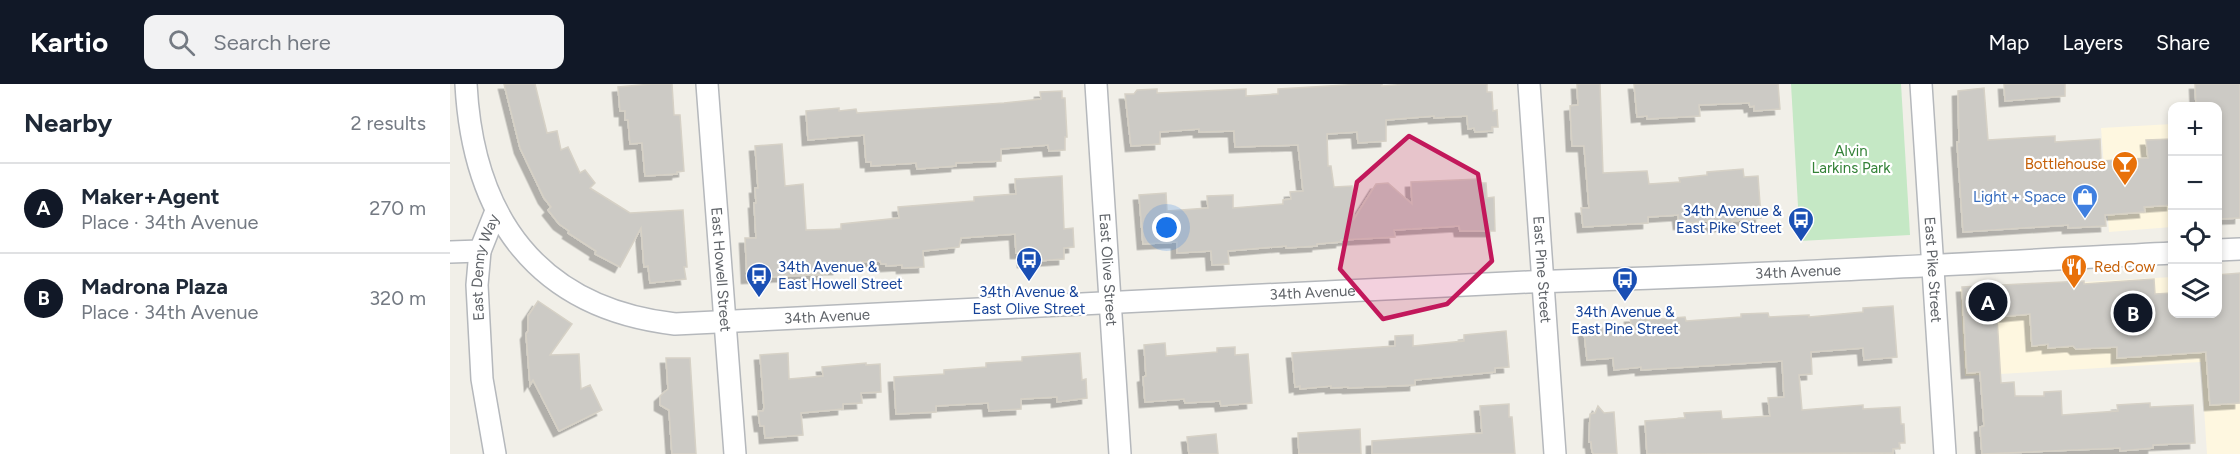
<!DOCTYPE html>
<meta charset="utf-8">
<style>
:root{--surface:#fff;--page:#f2f2f3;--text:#1f2937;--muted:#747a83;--line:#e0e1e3;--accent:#111827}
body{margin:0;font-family:Figtree,sans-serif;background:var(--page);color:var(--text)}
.controls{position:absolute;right:18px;top:18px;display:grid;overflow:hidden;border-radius:12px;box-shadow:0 3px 9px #0003}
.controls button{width:54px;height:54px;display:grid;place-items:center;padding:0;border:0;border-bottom:2px solid var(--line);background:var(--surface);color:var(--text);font:30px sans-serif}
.you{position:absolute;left:717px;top:144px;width:21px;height:21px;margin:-15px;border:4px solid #fff;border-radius:50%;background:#1a73e8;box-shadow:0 0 0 9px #1a73e833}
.badge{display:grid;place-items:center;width:39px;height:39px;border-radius:50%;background:var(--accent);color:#fff;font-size:20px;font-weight:700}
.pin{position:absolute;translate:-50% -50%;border:3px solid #fff;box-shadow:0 2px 6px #0006}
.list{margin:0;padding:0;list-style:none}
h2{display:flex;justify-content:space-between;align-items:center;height:78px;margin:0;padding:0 24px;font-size:26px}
h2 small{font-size:20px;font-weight:400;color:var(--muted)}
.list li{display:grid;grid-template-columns:39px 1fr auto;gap:18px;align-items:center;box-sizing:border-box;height:90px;padding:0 24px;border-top:2px solid var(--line)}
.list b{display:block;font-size:22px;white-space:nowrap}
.list p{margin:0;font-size:20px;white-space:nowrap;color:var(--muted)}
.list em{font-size:20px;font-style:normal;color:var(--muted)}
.icon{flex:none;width:33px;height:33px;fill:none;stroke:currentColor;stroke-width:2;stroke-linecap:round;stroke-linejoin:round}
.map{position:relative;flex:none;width:1790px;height:370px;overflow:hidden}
header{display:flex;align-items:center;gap:36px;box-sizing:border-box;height:84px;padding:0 30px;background:var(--accent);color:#fff}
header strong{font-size:28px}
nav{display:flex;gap:33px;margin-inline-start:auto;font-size:21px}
.search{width:420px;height:54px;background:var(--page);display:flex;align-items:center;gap:15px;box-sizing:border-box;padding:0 21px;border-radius:12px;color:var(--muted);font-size:22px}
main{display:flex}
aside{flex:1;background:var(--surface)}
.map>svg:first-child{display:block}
</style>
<header>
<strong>Kartio</strong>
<div class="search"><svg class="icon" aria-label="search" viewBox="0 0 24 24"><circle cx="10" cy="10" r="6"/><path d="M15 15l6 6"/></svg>Search here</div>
<nav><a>Map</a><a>Layers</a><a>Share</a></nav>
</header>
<main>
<aside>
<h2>Nearby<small>2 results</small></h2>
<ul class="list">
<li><span class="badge">A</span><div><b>Maker+Agent</b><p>Place · 34th Avenue</p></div><em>270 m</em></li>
<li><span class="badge">B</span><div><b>Madrona Plaza</b><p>Place · 34th Avenue</p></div><em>320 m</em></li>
</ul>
</aside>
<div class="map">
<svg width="1790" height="370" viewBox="0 0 1790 370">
<defs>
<filter id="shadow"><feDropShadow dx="-5.5" dy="5.5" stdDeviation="0" flood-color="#0004"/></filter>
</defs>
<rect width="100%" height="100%" fill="#f1efe8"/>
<path fill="#fef7e0" d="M1722 40V143L1659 148 1651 44Z
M1790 189V370H1757L1751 278 1515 292 1510 205 1722 193V230H1768V190Z"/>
<path fill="#c5e8c5" d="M1341 0H1451L1460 151 1350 157Z"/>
<path fill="#cccac5" stroke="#d6d1c6" stroke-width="1.5" filter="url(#shadow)" d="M54 0H85L97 49 107 47 111 66 118 63 130 89 135 86 145 99 140 104 180 129 233 126 237 183H234L236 195 200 199 198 182 194 183 191 144 170 183 145 170 146 167 118 149 119 147 109 140 98 126 101 123 94 114 70 64Z
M202 0H222L224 31H230L234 87 227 88V90L195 92 192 59 180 60 178 36H175V27H170L168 3Z
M913 0H932V2L958 0H1037V8H1042L1043 27 1047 26 1048 43H1042V47L1025 48 1024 44 1018 45 1017 32 984 34V32L936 36V57L908 59 907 48 877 50 878 82H881L884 103 902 102 904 135 926 100 938 99 962 120 961 98 1029 95V99H1036L1037 114 1044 113 1045 147H1010L1009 142 944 146 945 153 891 156V158L867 160V162L836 164V162L778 167 779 180 762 181 761 167 727 169V158L693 160 689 111 716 109 717 127 758 124 757 112 783 111V124L833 120V116L841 115 840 108 853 107 848 61 785 63 784 47 749 48V45L710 48V60L681 62 675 10H684L687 6 707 5V9L796 5V12L828 10V5Z
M1127 0H1150L1153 89 1197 87 1199 100 1230 98 1229 94 1257 91V88L1293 85 1294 93 1308 92 1311 134 1282 137V141L1258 143V137L1229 140 1228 131 1198 133V139L1133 143 1131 124H1139L1134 62H1122L1120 22 1128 21Z
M1184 0H1328L1330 25 1304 27V22L1300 23 1299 19 1249 21 1250 32 1197 35V32L1187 33Z
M1554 0H1615V12L1555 17Z
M1745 0H1790V134L1767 135V22H1746Z
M1534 4 1538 56 1605 52V58L1650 55 1651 77 1698 74 1696 56 1722 55V121L1694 123 1695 128 1655 131 1656 142 1618 144V141L1513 148 1507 58H1509L1508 7Z
M612 7V14H615L617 53H615V66L599 67 598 61 551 65V77L506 79V82L467 85 466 79 421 82V78H416L414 51 358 56 356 27 389 24V27L406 25 407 29 554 19 591 15 590 8Z
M332 60 335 102 353 100 356 146 391 145V140L449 134 448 123 524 117V113L566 110 565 95 612 92 614 145 623 144 624 163 614 164V175L573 178V169H566L565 150 511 154 509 163 473 167 474 183 452 184V181L436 182V180H431L430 177H423L387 180 388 185H377V190L297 194 295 154H306L304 119H306L305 104H308L305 62Z
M1790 189V319L1760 321 1756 268 1667 274V263L1626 265 1623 262 1598 264V260L1582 262 1580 230 1547 233 1551 299 1564 298 1565 312H1594V308L1611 307 1612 331 1668 327 1667 321 1700 319V323L1743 321 1745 359 1703 361V364L1670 367V364L1532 370 1530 343 1534 342 1530 288 1517 289 1512 203 1634 197V200L1704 195 1705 210 1722 209V230H1767V191Z
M88 217 122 240 100 271 129 270 131 305 140 301 152 326 109 347 83 296 80 301 76 250 78 247V232Z
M1443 222 1447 273 1414 276 1413 264 1361 268 1362 290 1349 291 1352 326 1413 321V325L1450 323 1451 340H1454L1455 359H1449L1450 364 1443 365V369L1197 370 1195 337 1235 334 1234 329 1271 327 1272 335 1320 332 1318 314 1334 313 1332 277 1191 286V283L1164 286 1163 274 1137 276 1134 247 1181 240 1180 233 1196 232 1197 236 1235 233 1236 237 1291 233V230L1318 229 1319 233 1359 231V233L1413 228V224Z
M1056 247 1059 283 1045 284V288L965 296V301L898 304V303L881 304V302L850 305V302L845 303 842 269 945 262V252L963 251V262L1014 257V251Z
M715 259 716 272 767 268V264L785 263V271L798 270 802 319 771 322 770 317 735 319 734 315 695 318 693 293 696 292 694 261Z
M338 269 339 295 373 292 372 283 416 279V281L430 280 431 308 411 309 412 319 393 320V325L351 329 353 351 315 354 314 342H310L308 327H313L314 324 310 271Z
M630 269 632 296 636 295 637 314 607 318V313L571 315V325L539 327 538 319 486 322V328L446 330 444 293 494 290V286L536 283V279L572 277V273Z
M216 274H240L246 370H222L219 326 210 321V312L218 305Z
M1059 320V333H1062L1065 370H922V357L1032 349 1030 322Z
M1148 322 1154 329 1164 328 1167 370H1144L1142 368 1141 358H1139L1140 330 1145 329Z
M910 345 911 370H849L848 349Z
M766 350 768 370H739L737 353Z"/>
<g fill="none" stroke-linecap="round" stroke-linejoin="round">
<defs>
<g id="minor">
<path id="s1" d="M16 0C23 133 87 224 225 240L1078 198C1293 192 1508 180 1722 169"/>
<path id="s2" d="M257 0 285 370"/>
<path id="s3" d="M646 0 670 370"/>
<path id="s4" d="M1079 0 1105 370"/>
<path id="s5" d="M1471 0 1495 370"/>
<path d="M1768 166 1790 165"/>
<path d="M0 168 30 167"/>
<path id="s6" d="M45 370 32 295 27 201 30 167 46 127"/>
</g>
</defs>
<use href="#minor" stroke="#b5b8bc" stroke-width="24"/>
<use href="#minor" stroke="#fff" stroke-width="21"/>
</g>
<path fill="#c2185b" fill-opacity="0.2" stroke="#c2185b" stroke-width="4.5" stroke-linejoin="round" d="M959 52 1028 90 1042 177 997 220 933 235 890 185 907 98Z"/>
<defs>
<symbol id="bar-pin" viewBox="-11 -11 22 30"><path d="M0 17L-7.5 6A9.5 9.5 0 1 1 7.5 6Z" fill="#e8710a" stroke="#fff"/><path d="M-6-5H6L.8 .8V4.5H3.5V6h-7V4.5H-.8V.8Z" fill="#fff"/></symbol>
<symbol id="shop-pin" viewBox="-11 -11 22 30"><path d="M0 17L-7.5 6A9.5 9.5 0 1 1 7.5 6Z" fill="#3f7fe0" stroke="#fff"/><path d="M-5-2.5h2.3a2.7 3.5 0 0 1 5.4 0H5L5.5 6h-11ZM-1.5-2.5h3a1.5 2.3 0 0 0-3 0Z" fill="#fff"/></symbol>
<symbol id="bus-pin" viewBox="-11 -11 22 30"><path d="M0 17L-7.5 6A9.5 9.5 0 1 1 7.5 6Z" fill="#1a4fb4" stroke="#fff"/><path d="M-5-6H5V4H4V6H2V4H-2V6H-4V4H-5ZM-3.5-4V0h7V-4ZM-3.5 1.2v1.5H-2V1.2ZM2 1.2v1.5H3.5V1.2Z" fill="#fff"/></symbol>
<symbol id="restaurant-pin" viewBox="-11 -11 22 30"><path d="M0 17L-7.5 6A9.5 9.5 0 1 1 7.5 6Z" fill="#e8710a" stroke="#fff"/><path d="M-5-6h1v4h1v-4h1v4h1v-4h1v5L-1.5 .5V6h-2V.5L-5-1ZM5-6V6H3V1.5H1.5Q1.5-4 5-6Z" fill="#fff"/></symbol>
</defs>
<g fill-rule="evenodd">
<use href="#bar-pin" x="1660" y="65" width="30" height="40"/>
<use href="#shop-pin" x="1620" y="98" width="30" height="40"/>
<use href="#bus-pin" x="1336" y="121" width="30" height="40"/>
<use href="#bus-pin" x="564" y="161" width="30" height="40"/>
<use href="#restaurant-pin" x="1609" y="168" width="30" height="40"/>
<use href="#bus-pin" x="294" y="177" width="30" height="40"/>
<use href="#bus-pin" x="1160" y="181" width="30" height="40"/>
</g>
<g text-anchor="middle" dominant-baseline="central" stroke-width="4.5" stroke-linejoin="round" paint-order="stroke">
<g font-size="15" fill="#348238" stroke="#fff">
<text x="1401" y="67">Alvin<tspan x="1401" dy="17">Larkins Park</tspan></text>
</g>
<g font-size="15" fill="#c56008" stroke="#fff" text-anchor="end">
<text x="1656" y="80">Bottlehouse</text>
<text x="1644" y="183" text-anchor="start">Red Cow</text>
</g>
<g font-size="15" fill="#366cbe" stroke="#fff" text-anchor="end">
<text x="1616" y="113">Light + Space</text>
</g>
<g font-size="15" fill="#164399" stroke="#fff">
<text x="1332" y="127" text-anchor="end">34th Avenue &amp;<tspan x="1332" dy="17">East Pike Street</tspan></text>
<text x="328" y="183" text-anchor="start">34th Avenue &amp;<tspan x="328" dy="17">East Howell Street</tspan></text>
<text x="579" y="208">34th Avenue &amp;<tspan x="579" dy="17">East Olive Street</tspan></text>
<text x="1175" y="228">34th Avenue &amp;<tspan x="1175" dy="17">East Pine Street</tspan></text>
</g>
<g font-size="15" fill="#5f6368" stroke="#fff">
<text stroke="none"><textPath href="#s6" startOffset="189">East Denny Way</textPath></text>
<text stroke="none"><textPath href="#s2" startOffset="186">East Howell Street</textPath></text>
<text stroke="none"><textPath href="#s3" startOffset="186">East Olive Street</textPath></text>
<text stroke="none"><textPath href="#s4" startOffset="186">East Pine Street</textPath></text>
<text stroke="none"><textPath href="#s5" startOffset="186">East Pike Street</textPath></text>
<text stroke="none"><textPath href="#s1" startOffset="1476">34th Avenue</textPath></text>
<text stroke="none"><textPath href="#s1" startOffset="990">34th Avenue</textPath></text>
<text stroke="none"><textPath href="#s1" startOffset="504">34th Avenue</textPath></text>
</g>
</g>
</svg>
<div class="controls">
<button>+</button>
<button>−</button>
<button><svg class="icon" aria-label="locate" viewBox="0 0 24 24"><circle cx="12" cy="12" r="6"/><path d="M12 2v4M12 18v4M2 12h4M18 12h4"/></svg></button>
<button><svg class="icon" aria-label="layers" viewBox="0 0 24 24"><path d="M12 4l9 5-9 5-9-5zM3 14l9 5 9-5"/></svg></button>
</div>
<div class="you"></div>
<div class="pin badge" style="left:1538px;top:218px">A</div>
<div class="pin badge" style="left:1683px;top:229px">B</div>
</div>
</main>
